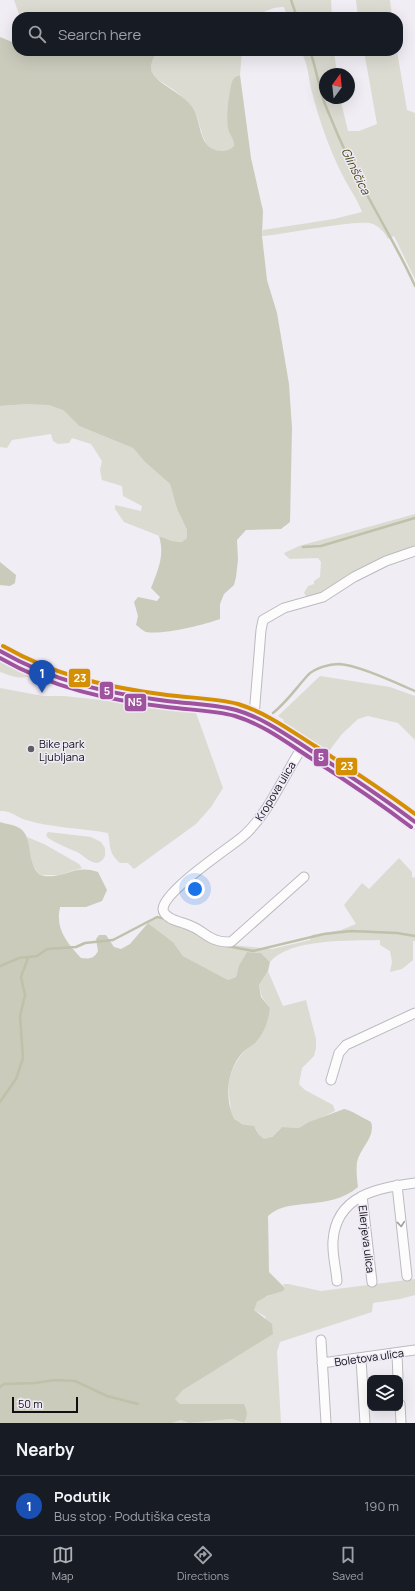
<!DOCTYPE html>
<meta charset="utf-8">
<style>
:root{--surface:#171b24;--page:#242831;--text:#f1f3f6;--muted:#9ea1a6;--line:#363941;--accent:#afb0b3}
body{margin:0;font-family:Manrope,sans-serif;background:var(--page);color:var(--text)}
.controls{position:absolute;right:12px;bottom:12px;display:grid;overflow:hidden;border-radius:8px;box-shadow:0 4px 16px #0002}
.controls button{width:36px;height:36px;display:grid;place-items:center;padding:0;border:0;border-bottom:1px solid var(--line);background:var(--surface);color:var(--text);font:20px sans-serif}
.compass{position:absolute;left:319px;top:68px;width:36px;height:36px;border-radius:50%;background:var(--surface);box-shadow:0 4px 16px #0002;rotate:15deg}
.scale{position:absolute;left:12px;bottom:10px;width:66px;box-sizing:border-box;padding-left:4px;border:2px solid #110f13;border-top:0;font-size:11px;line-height:14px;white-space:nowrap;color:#110f13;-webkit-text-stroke:3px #f0eaf7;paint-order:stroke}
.you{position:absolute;left:195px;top:889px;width:14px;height:14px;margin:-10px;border:3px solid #fff;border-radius:50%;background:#1a73e8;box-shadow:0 0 0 6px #1a73e833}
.badge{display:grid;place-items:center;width:26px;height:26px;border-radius:50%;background:var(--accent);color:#fff;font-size:13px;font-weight:700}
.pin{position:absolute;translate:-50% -33px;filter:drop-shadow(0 1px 2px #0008)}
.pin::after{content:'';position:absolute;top:21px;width:14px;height:12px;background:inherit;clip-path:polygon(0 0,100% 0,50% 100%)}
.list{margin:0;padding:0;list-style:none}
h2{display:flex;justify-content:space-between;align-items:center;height:52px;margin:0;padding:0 16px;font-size:17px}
h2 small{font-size:13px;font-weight:400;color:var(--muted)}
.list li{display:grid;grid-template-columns:26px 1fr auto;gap:12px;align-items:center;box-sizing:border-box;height:60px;padding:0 16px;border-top:1px solid var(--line)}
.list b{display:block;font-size:15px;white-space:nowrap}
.list p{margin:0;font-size:13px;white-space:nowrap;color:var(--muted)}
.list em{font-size:13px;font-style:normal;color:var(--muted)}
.icon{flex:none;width:22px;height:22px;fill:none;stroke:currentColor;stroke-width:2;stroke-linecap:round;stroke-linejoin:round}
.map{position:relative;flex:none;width:415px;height:1423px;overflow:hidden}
.search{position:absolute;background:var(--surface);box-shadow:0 4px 16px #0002;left:12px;right:12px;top:12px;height:44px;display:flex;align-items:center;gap:10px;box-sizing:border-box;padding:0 14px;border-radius:16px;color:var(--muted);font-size:15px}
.sheet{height:112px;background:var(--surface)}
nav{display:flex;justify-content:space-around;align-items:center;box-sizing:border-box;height:56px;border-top:1px solid var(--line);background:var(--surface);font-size:11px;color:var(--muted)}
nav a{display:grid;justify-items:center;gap:2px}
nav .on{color:var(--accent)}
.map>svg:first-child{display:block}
</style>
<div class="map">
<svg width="415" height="1423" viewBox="0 0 415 1423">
<rect width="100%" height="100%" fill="#f0edf4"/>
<path fill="#dbdbd2" d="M14 0H331L332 17H287L284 7C274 7 265 10 257 17H20Z
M356 0H390L392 17H358Z
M157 51H242L240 75 235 77 232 81 228 122 235 142C234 146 233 149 228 151 198 159 204 120 191 106 186 101 181 95 175 91 169 86 158 81 153 74 148 68 154 58 157 51Z
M300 51H334L337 74H325V98H340L348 131H359L377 124 364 51H397L407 110 415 113V279L394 236 388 239C385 233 380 227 373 224 360 218 283 235 262 236L263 230 334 219 362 212C357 198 348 187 342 174 330 151 318 117 312 92 308 79 309 63 300 51Z
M28 404H49L63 410 79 426 133 448 145 462 170 484 177 509 187 530V538L183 542 172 541 124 522 115 509V505L141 511 142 506 123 496 122 486 102 480 100 470 102 461 91 444 72 438 69 443 58 444 53 441 51 434 12 440 7 448 0 447V406Z
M415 514V548L326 591 307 597 304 593 308 586 314 584V581L320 577 321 562 318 558 290 559 285 555 284 553 299 546Z
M0 660 30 674 31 675C22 681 9 675 0 672Z
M320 676 390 687 415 696V740L398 723 368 716 358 719 342 734 326 755 281 726 284 720 278 716Z
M0 688 43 696H64L195 710 223 788 211 807 196 824 134 869 128 863H120C108 852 111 847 108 833 81 828 53 828 26 820 16 817 11 810 0 811Z
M48 832 91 837 101 842 105 848V856C97 872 84 855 77 852 67 848 58 844 48 838L46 835Z
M27 837 44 844 79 864 82 868 59 875H40L31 863Z
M399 858 412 872V877L415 878V941H413V960L402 969 390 972 392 962 390 951 380 945V940C350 941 290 938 270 962L261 953 247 952 239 965 236 977 228 980 183 956 173 942 148 923 155 918 167 920 232 945 272 949 310 940 312 935 341 930 356 924 344 905 362 883 369 889Z
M268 971 283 1006 306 1000 316 1039V1048L314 1056 302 1068 299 1084 305 1090 333 1105 335 1111 299 1128 282 1127C276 1131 268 1146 260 1137 258 1135 258 1131 256 1129 250 1122 241 1126 234 1120 230 1116 231 1108 230 1102 221 1052 267 1044 270 1008L262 997 259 985Z
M415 1279V1295L400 1299 373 1303 372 1312 280 1342 277 1352 281 1423H244C248 1416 248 1412 244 1404H180L174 1399 183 1390 250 1347 266 1317 254 1310C254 1296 276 1296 285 1288L283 1284H288L321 1291Z
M232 1419 243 1423H172L181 1420 189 1423Z"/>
<path fill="#cacbbb" d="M0 37 17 44V51H59L66 56H70L73 51H157C154 58 148 67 153 74 161 86 184 94 193 108 202 123 198 150 221 151 227 151 230 150 234 146 235 139 229 135 228 128 226 115 229 94 232 81L235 77 240 75 251 158 263 211 262 236 267 280 277 313 289 384 292 428 290 522 281 529 246 530 237 540 238 560 236 577 234 585 224 594 220 604V619C204 625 162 635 146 632 143 631 139 627 136 625L138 616 134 602 138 597 157 601 160 597 151 588C158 570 165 555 159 536L172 541 182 542 187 538V530L177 509 170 484 145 462 133 448 79 426 63 410 49 405 28 404 0 406Z
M0 562 16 575 15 583 10 586 0 585Z
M0 822C6 824 16 825 21 829 34 840 25 861 40 875 62 881 74 863 98 872L107 890 102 901 86 907H60C55 929 67 943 81 958 89 959 94 959 98 951L96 939 99 935H106L114 947 121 949 130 944 148 923 173 942 183 956 228 980 236 977 239 965 247 952 261 953 270 962 268 971 259 985 261 997 270 1008C269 1020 264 1033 256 1042 252 1046 247 1048 243 1052 227 1069 224 1098 234 1119L242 1124 254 1126 259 1135 264 1139 272 1137 282 1127 299 1128 309 1122 344 1109C351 1110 363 1118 371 1122 376 1137 360 1148 357 1162 356 1171 357 1179 358 1187 329 1212 289 1196 268 1216L269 1272 285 1288 283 1291 267 1296 257 1302 254 1310 272 1324 273 1334 183 1390 175 1399 180 1404H244C248 1412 248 1416 244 1423L232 1419 189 1423 181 1420 172 1423H0Z"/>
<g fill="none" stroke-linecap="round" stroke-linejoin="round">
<path stroke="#bfc1aa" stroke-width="2.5" d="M291 0 297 17
M310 51C317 70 319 91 327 109 341 144 358 180 377 213 390 237 404 261 415 286
M303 547 321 546 415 518
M273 713C287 702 296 688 308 675 315 668 329 664 339 664 358 665 396 683 415 691
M227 946 253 951 324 934 351 931 397 933 415 936
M0 966 19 958 37 956 47 949 76 947 85 943 113 940 157 917 166 919
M0 1102 16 1079 23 1058 20 1016 25 995 21 977 28 958
M0 1387 4 1384 35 1383 55 1380 75 1381 107 1396 138 1404"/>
<defs>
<path id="street" d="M254 716 261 630 263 620 284 608 323 597 354 577 386 561 415 551
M303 746C284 775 267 817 241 838 226 850 164 891 163 909 163 913 167 916 170 918 177 922 186 923 193 927 201 930 208 938 216 940 221 942 226 942 231 942L304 877
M331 1080 339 1053 346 1045 415 1013
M397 1185 407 1276
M362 1196 372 1282
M337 1281C336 1268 332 1254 333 1241 336 1195 378 1188 415 1183
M321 1340 326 1423
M397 1354 398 1378
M361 1359 365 1423
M322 1363 415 1350
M400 1404 401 1423"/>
<path id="secondary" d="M0 651C55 685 104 693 167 701 189 704 214 704 236 710 261 717 283 733 305 747 342 771 380 795 415 822"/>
</defs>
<use href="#street" stroke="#bcbabf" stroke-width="11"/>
<use href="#secondary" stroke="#bcbabf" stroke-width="15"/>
<use href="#street" stroke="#fdfcfd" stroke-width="9"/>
<use href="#secondary" stroke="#fdfcfd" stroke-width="13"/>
<defs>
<path id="bus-1" d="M0 651C54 682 106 693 167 701 190 704 213 704 236 710 264 718 288 736 313 752 347 774 382 797 415 822"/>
<path id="bus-2" d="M0 658C52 688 107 700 167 707 189 710 213 710 235 716 262 724 286 742 309 757 344 779 378 802 411 827"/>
<path id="bus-3" d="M3 646C56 676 106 687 167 695 190 698 215 698 238 704 267 713 291 731 315 746 349 768 383 790 415 814"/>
</defs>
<use href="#bus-1" stroke="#f0eaf7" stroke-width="7"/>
<use href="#bus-2" stroke="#f0eaf7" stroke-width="7"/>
<use href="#bus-3" stroke="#f0eaf7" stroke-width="7"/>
<use href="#bus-1" stroke="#9f539e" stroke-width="4"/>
<use href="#bus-2" stroke="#9f539e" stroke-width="4"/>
<use href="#bus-3" stroke="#d48f03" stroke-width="4"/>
</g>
<defs><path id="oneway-chevron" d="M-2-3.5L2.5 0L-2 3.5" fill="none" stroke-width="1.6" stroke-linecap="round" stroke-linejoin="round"/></defs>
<use stroke="#9f9d9f" href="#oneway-chevron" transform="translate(401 1224) rotate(84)"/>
<circle fill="#5f5d62" stroke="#f0eaf7" stroke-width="1.5" cx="31" cy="749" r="4"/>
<g text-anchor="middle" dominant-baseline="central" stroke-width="3" stroke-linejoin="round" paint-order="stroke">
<g font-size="11" fill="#110f13" stroke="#f0eaf7" text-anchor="start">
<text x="39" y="743">Bike park<tspan x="39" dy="13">Ljubljana</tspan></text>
</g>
<g font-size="11" fill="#110f13" stroke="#f0eaf7">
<text transform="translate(275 791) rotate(-59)">Kropova ulica</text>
<text transform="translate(367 1239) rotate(83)">Ellerjeva ulica</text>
<text transform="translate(369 1357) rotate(-8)">Boletova ulica</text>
</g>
<g font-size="12" font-style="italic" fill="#464a0f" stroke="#f0eaf7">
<text transform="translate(356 171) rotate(64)">Glinščica</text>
</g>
</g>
<g stroke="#f0eaf7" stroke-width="1.5">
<rect x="68" y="668" width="23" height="20" rx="4" fill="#d48f03"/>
<rect x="99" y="681" width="15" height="19" rx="4" fill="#9f539e"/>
<rect x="124" y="693" width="23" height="19" rx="4" fill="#9f539e"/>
<rect x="313" y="748" width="16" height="19" rx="4" fill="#9f539e"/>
<rect x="335" y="757" width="23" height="19" rx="4" fill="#d48f03"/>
</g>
<g font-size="11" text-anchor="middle" font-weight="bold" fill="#fff">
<text x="80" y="682">23</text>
<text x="107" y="695">5</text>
<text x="135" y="706">N5</text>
<text x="321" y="761">5</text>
<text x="347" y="770">23</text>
</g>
</svg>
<div class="controls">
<button><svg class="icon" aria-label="layers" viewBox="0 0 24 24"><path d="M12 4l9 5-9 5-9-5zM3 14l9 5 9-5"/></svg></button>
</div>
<svg class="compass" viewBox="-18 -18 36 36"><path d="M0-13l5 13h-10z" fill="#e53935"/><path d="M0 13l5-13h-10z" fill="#9ea1a6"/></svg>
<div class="scale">50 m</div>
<div class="you"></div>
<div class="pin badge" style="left:42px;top:693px;background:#1a4fb4">1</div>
<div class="search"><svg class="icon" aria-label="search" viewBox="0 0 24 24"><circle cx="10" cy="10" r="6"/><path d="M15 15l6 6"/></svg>Search here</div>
</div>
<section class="sheet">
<h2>Nearby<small></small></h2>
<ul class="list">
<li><span class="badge" style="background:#1a4fb4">1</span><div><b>Podutik</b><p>Bus stop · Podutiška cesta</p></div><em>190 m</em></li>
</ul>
</section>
<nav>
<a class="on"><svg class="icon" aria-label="map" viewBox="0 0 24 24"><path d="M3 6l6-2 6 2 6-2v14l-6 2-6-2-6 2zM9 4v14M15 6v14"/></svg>Map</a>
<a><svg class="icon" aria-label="directions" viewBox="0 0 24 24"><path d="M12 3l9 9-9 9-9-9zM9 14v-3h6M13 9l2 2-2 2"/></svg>Directions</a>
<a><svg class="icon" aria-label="saved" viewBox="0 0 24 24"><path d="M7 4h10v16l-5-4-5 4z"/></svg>Saved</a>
</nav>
